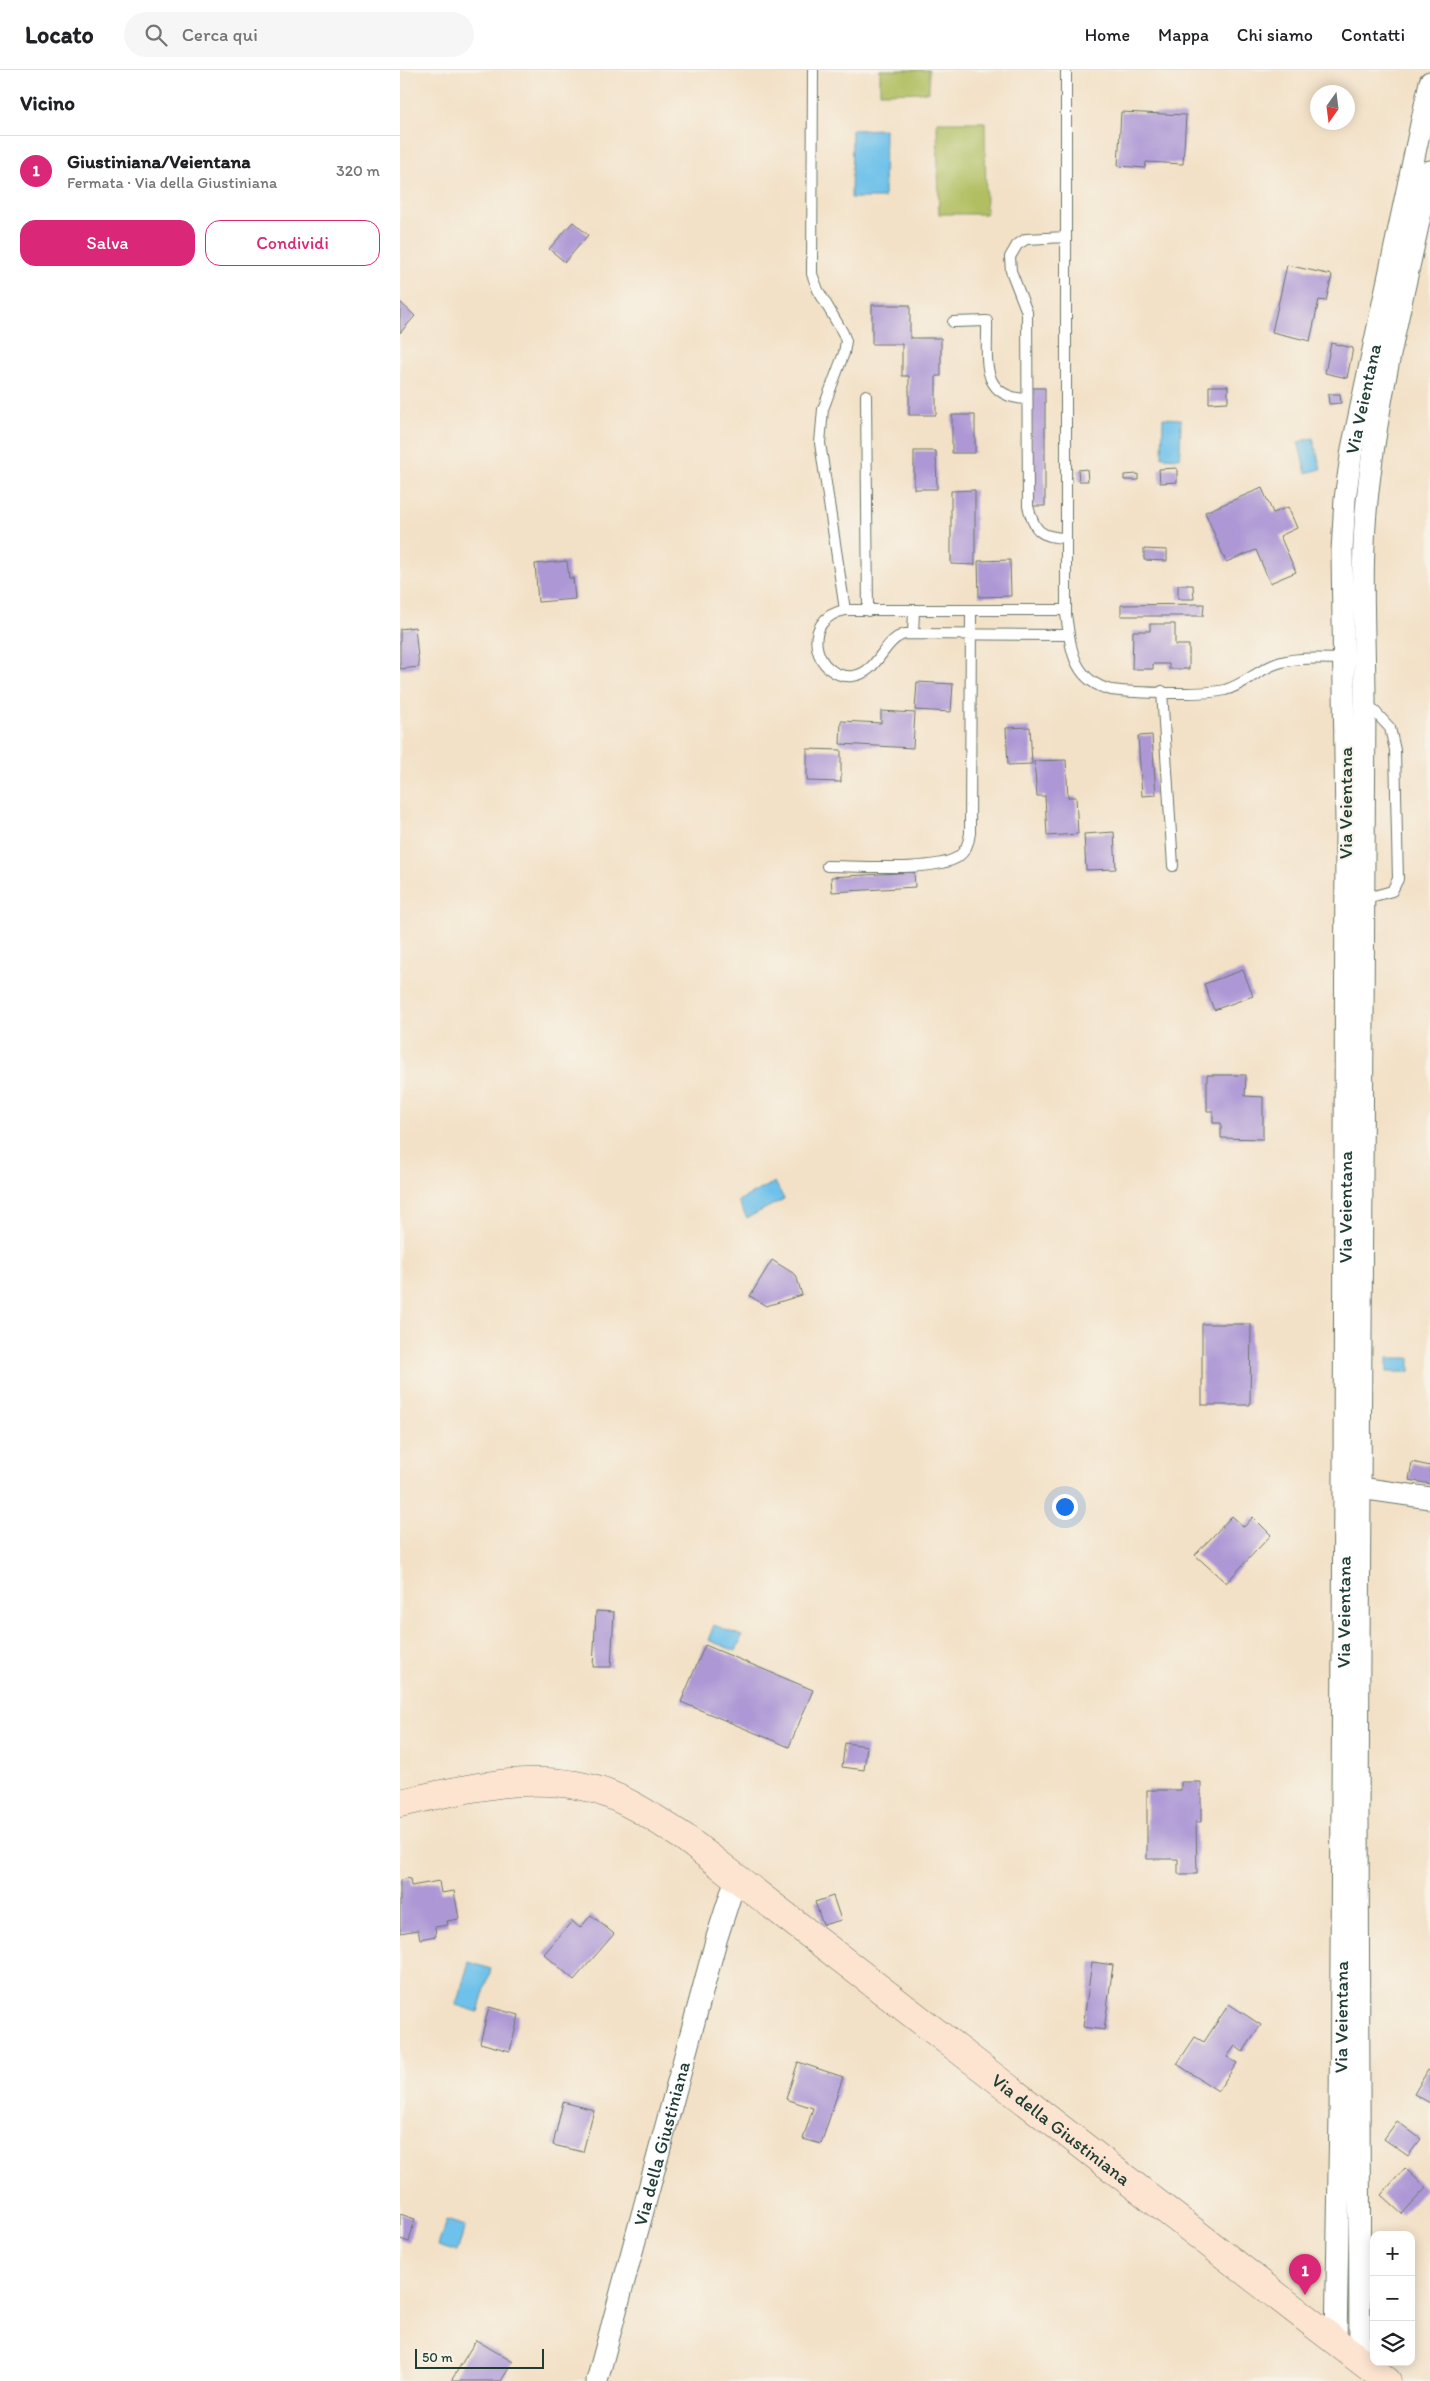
<!DOCTYPE html>
<html lang="it">
<meta charset="utf-8">
<style>
:root{--surface:#fff;--page:#f6f6f6;--text:#202124;--muted:#757577;--line:#e0e0e0;--accent:#db2777}
body{margin:0;font-family:Itim,sans-serif;background:var(--page);color:var(--text)}
.controls{position:absolute;right:15px;bottom:15px;display:grid;overflow:hidden;border-radius:10px;box-shadow:0 2px 12px #0003}
.controls button{width:45px;height:45px;display:grid;place-items:center;padding:0;border:0;border-bottom:1px solid var(--line);background:var(--surface);color:var(--text);font:25px sans-serif}
.compass{position:absolute;left:910px;top:15px;width:45px;height:45px;border-radius:50%;background:var(--surface);box-shadow:0 2px 12px #0003;rotate:194deg}
.scale{position:absolute;left:15px;bottom:12px;width:129px;box-sizing:border-box;padding-left:5px;border:2px solid #1f3d34;border-top:0;font-size:14px;line-height:18px;white-space:nowrap;color:#1f3d34;-webkit-text-stroke:4px #f7f3e8;paint-order:stroke}
.you{position:absolute;left:664px;top:1436px;width:18px;height:18px;margin:-12px;border:4px solid #fff;border-radius:50%;background:#1a73e8;box-shadow:0 0 0 8px #1a73e833}
.badge{display:grid;place-items:center;width:32px;height:32px;border-radius:50%;background:var(--accent);color:#fff;font-size:16px;font-weight:700}
.pin{position:absolute;translate:-50% -41px;filter:drop-shadow(0 1px 2px #0008)}
.pin::after{content:'';position:absolute;top:26px;width:18px;height:15px;background:inherit;clip-path:polygon(0 0,100% 0,50% 100%)}
.list{margin:0;padding:0;list-style:none}
h2{display:flex;justify-content:space-between;align-items:center;height:65px;margin:0;padding:0 20px;font-size:21px}
h2 small{font-size:16px;font-weight:400;color:var(--muted)}
.list li{display:grid;grid-template-columns:32px 1fr auto;gap:15px;align-items:center;box-sizing:border-box;height:70px;padding:0 20px;border-top:1px solid var(--line)}
.list b{display:block;font-size:19px;white-space:nowrap}
.list p{margin:0;font-size:16px;white-space:nowrap;color:var(--muted)}
.list em{font-size:16px;font-style:normal;color:var(--muted)}
.actions{display:flex;gap:10px;padding:15px 20px}
.actions a{flex:1;padding:11px 0;border:1px solid var(--accent);border-radius:15px;text-align:center;font-size:18px;color:var(--accent)}
.actions .main{background:var(--accent);color:#fff}
.icon{flex:none;width:28px;height:28px;fill:none;stroke:currentColor;stroke-width:2;stroke-linecap:round;stroke-linejoin:round}
.map{position:relative;flex:none;width:1030px;height:2311px;overflow:hidden}
header{display:flex;align-items:center;gap:30px;box-sizing:border-box;height:70px;padding:0 25px;background:var(--surface);border-bottom:1px solid var(--line)}
header strong{font-size:24px}
nav{display:flex;gap:28px;margin-inline-start:auto;font-size:18px}
.search{width:350px;height:45px;background:var(--page);display:flex;align-items:center;gap:12px;box-sizing:border-box;padding:0 18px;border-radius:28px;color:var(--muted);font-size:19px}
main{display:flex}
aside{flex:1;background:var(--surface)}
.map>svg:first-child{display:block}
</style>
<header>
<strong>Locato</strong>
<div class="search"><svg class="icon" aria-label="search" viewBox="0 0 24 24"><circle cx="10" cy="10" r="6"/><path d="M15 15l6 6"/></svg>Cerca qui</div>
<nav><a>Home</a><a>Mappa</a><a>Chi siamo</a><a>Contatti</a></nav>
</header>
<main>
<aside>
<h2>Vicino<small></small></h2>
<ul class="list">
<li><span class="badge">1</span><div><b>Giustiniana/Veientana</b><p>Fermata · Via della Giustiniana</p></div><em>320 m</em></li>
</ul>
<div class="actions"><a class="main">Salva</a><a>Condividi</a></div>
</aside>
<div class="map">
<svg width="1030" height="2311" viewBox="0 0 1030 2311">
<rect width="100%" height="100%" fill="#f7f3e8"/>
<filter id="ink" filterUnits="userSpaceOnUse"><feTurbulence type="fractalNoise" baseFrequency=".02" numOctaves="2"/><feDisplacementMap in="SourceGraphic" scale="10" xChannelSelector="R" yChannelSelector="G"/><feConvolveMatrix kernelMatrix="1 2 1 2 8 2 1 2 1" color-interpolation-filters="sRGB"/></filter>
<filter id="wash" filterUnits="userSpaceOnUse"><feTurbulence type="fractalNoise" baseFrequency=".0096" numOctaves="4" result="noise"/><feDisplacementMap in="SourceGraphic" scale="20" xChannelSelector="R" yChannelSelector="G"/><feGaussianBlur stdDeviation="1.12" result="paint"/><feColorMatrix in="noise" values="0 0 0 0 0 0 0 0 0 0 0 0 0 0 0 0 0 1.4 0 .05"/><feComposite in="paint" operator="in"/></filter>
<g filter="url(#wash)">
<rect width="100%" height="100%" fill="#f3e1c7"/>
<path fill="#b1bf62" stroke="#687e4b" d="M480 0H529V22L480 23Z
M537 52H585L586 144H539Z"/>
<path fill="#6ec1ea" stroke="#467f8f" d="M485 59 484 128H451L452 60Z
M763 348 781 349 780 388 762 387Z
M913 368 921 399 906 403 898 372Z
M375 1112 384 1129 347 1148 338 1131Z
M987 1288H1010V1302H987Z
M314 1555 342 1566 336 1581 308 1570Z
M69 1892 91 1899 78 1942 56 1935Z
M46 2150 65 2156 57 2182 38 2176Z"/>
<g id="blocks">
<path fill="#ad98d5" d="M721 42 786 45 783 94 746 92 745 98 718 96Z
M173 152 188 165 165 192 149 179Z
M887 195 932 205 926 231 919 230 910 271 872 262Z
M0 232 15 246 0 263Z
M472 235H510V268H541V306H536V345H509V306H502V274H472Z
M931 273 953 278 947 308 925 303Z
M809 316H828V332L809 333Z
M631 318H645V436H631Z
M928 324H940L941 333 929 334Z
M552 345H575V383H552Z
M514 381H536L537 419H514Z
M777 398V412L760 413 759 399Z
M687 399 688 411H679L678 400Z
M738 404V410H724V405Z
M862 418 873 443 888 437 897 458 880 466 896 502 870 513 856 480 826 492 805 442Z
M575 420V495L551 494V421Z
M744 479 767 480V491L744 490Z
M610 490 611 526 579 527 578 491Z
M167 491 169 508H173L175 529 138 532 135 494Z
M778 515H793L794 529H778Z
M804 534 803 546H721V535Z
M750 554H775V575H789V599H769V594H753V599H732L733 561H750Z
M15 557 19 597 0 599V559Z
M517 612 553 614 551 642 515 640Z
M481 641 515 643 513 678 440 674 441 651 481 653Z
M630 657 632 694 608 695 606 658Z
M752 665 756 725 742 726 738 666Z
M407 679 441 680V712L407 711Z
M666 690 668 727H676L678 764 647 766 645 726H637L634 691Z
M714 762 716 799 686 800 684 764Z
M514 802 515 817 432 822 431 807Z
M843 900 853 926 814 940 804 914Z
M807 1005H846L845 1026 863 1027V1069L821 1068V1053H813V1041H807Z
M372 1190 396 1205 402 1225 366 1236 350 1226Z
M802 1254H851L850 1335H802Z
M1012 1392 1030 1396V1414L1009 1410Z
M832 1446 844 1457 853 1447 871 1465 826 1513 795 1485Z
M196 1541 214 1542 211 1597H193Z
M305 1575 413 1620 389 1677 281 1632Z
M445 1673 467 1676 464 1700 442 1697Z
M781 1712H801V1752H796L797 1804H778V1789H747V1720H781Z
M10 1808 11 1816 39 1811 41 1823 54 1821 59 1849 47 1851 48 1855 35 1857 36 1866 20 1869 18 1860 0 1863V1810Z
M433 1826 441 1850 423 1855 415 1832Z
M191 1845 214 1864 174 1910 144 1884 172 1851 180 1858Z
M692 1892 713 1895 704 1960 683 1957Z
M829 1934 861 1955 843 1982 835 1976 827 1987 837 1993 818 2021 777 1994 795 1967 804 1972Z
M89 1937 119 1945 110 1981 80 1973Z
M398 1992 443 2007 421 2074 403 2069 413 2038 386 2029Z
M1028 2000 1030 2001V2033L1014 2024Z
M163 2032 194 2040 183 2082 153 2075Z
M997 2051 1021 2069 1008 2086 984 2069Z
M1005 2098 1026 2118 1002 2144 981 2125Z
M0 2144 15 2149 9 2172 0 2169Z
M76 2270 113 2292 101 2311H51Z"/>
</g>
</g>
<g filter="url(#ink)">
<use href="#blocks" fill-opacity="0" stroke="#697667" stroke-width="1"/>
<g fill="none" stroke-linecap="round" stroke-linejoin="round">
<defs>
<path id="lane" d="M413 0 412 204 418 220 443 263 446 271 444 283 423 339 420 373 445 540
M666 0V544C671 578 672 610 711 620 735 623 803 625 825 620 843 615 856 602 873 595 894 586 922 589 945 589
M553 252 587 251C588 288 578 327 627 329
M466 325 468 541
M666 468C640 467 634 461 628 436L627 242 611 201 610 187 617 175 626 169 666 167
M666 540H445C398 549 415 610 453 606 479 603 482 570 505 564L669 565
M513 564 514 541
M762 621 773 796
M427 796C457 796 535 802 558 787 566 781 569 773 570 763L571 541
M963 829 992 821 998 809 995 680 990 658 967 633"/>
<g id="street">
<path d="M946 1416 1030 1428"/>
<path id="s1" d="M936 2271 940 2045 944 1415 946 754 942 481 945 429 952 379 1030 12"/>
<path d="M960 2291 958 1741 965 631C965 565 960 498 967 431 978 320 1007 210 1030 101"/>
<path id="s2" d="M197 2311 317 1867 336 1808"/>
</g>
<g id="secondary">
<path id="s3" d="M0 1733C65 1719 143 1698 208 1724 236 1735 260 1752 285 1768L987 2311"/>
</g>
</defs>
<use href="#lane" stroke="#697667" stroke-width="12"/>
<use href="#street" stroke="#697667" stroke-width="23"/>
<use href="#secondary" stroke="#697667" stroke-width="29"/>
<use href="#lane" stroke="#fff" stroke-width="10"/>
<use href="#street" stroke="#fff" stroke-width="21"/>
<use href="#secondary" stroke="#fde4d1" stroke-width="28"/>
</g>
</g>
<g text-anchor="middle" dominant-baseline="central" stroke-width="4" stroke-linejoin="round" paint-order="stroke">
<g font-size="19" fill="#1f3d34" stroke="#f7f3e8">
<text stroke="none"><textPath href="#s1" startOffset="1944">Via Veientana</textPath></text>
<text transform="translate(945 733) rotate(-90)">Via Veientana</text>
<text stroke="none"><textPath href="#s1" startOffset="1134">Via Veientana</textPath></text>
<text stroke="none"><textPath href="#s1" startOffset="729">Via Veientana</textPath></text>
<text stroke="none"><textPath href="#s1" startOffset="324">Via Veientana</textPath></text>
<text stroke="none"><textPath href="#s3" startOffset="776">Via della Giustiniana</textPath></text>
<text stroke="none"><textPath href="#s2" startOffset="246">Via della Giustiniana</textPath></text>
</g>
</g>
</svg>
<div class="controls">
<button>+</button>
<button>−</button>
<button><svg class="icon" aria-label="layers" viewBox="0 0 24 24"><path d="M12 4l9 5-9 5-9-5zM3 14l9 5 9-5"/></svg></button>
</div>
<svg class="compass" viewBox="-18 -18 36 36"><path d="M0-13l5 13h-10z" fill="#e53935"/><path d="M0 13l5-13h-10z" fill="#757577"/></svg>
<div class="scale">50 m</div>
<div class="you"></div>
<div class="pin badge" style="left:905px;top:2225px">1</div>
</div>
</main>
